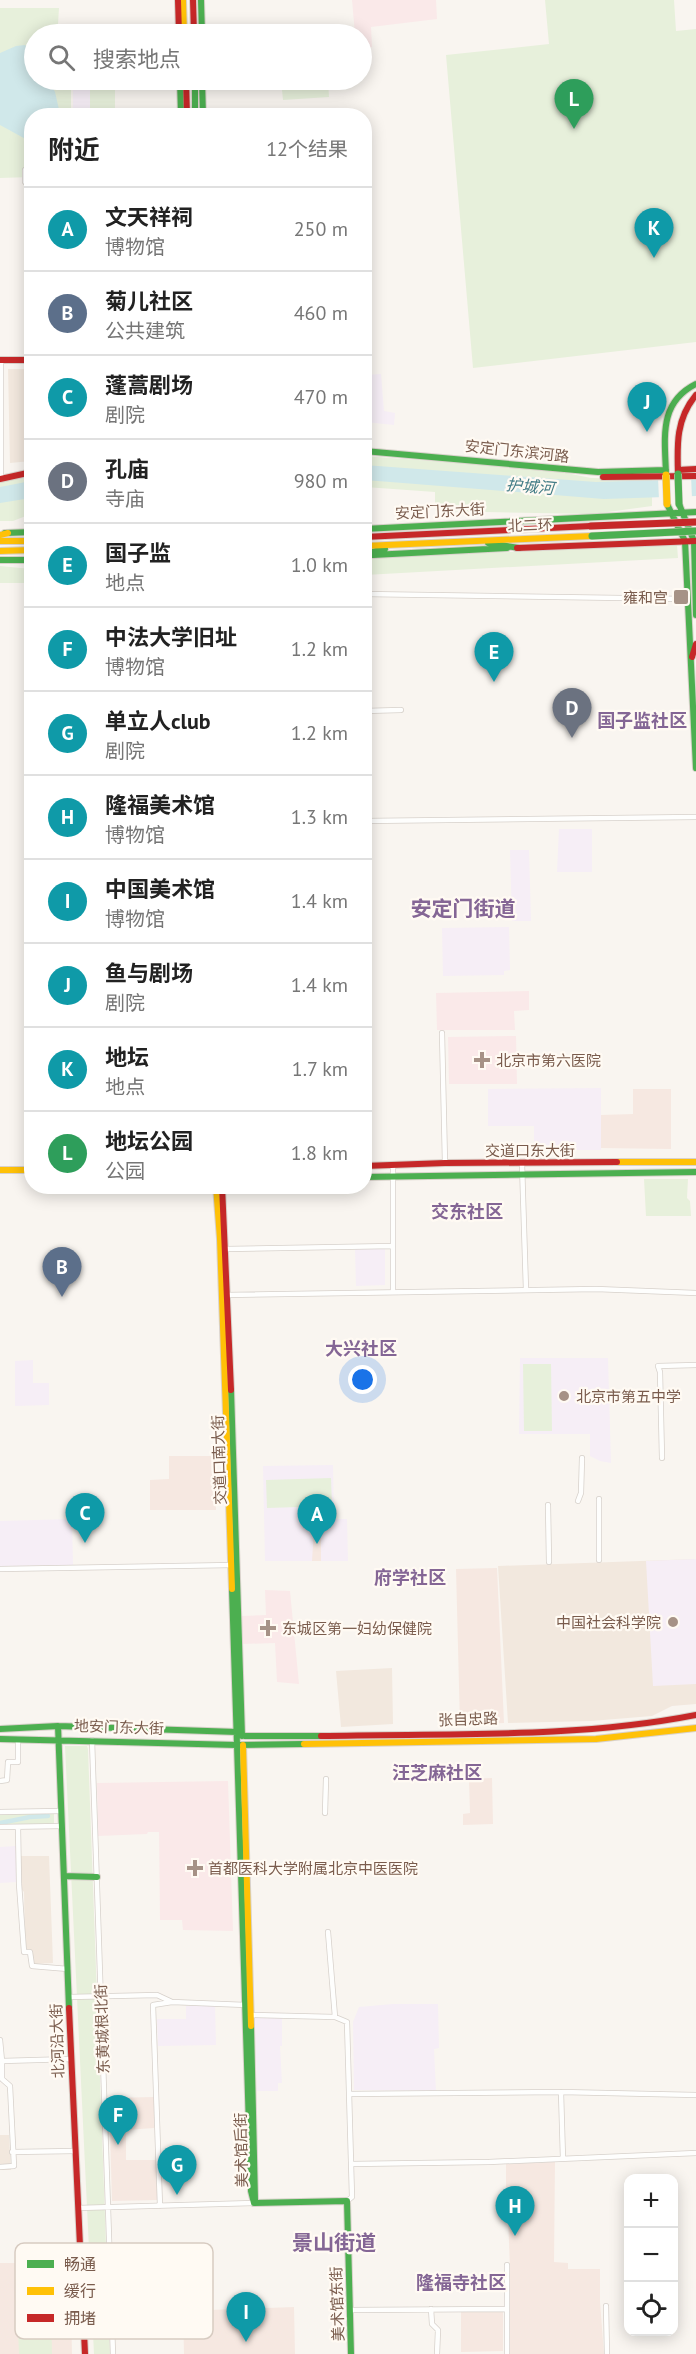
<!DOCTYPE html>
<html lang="zh">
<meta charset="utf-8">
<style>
:root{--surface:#fff;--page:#f6f6f6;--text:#222;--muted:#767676;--line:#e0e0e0;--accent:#5d544f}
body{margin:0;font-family:"PT Sans","Noto Sans SC",sans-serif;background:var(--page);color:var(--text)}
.controls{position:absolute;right:18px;bottom:18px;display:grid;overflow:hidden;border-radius:12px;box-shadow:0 3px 15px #0003}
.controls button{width:54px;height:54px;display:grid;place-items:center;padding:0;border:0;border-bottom:2px solid var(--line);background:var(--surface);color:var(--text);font:30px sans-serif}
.you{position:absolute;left:363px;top:1380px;width:21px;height:21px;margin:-15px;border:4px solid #fff;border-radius:50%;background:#1a73e8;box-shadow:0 0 0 9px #1a73e833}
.badge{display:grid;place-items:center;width:39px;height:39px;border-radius:50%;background:var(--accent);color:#fff;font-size:20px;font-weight:700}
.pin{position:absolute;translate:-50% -50px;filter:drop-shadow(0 2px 3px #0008)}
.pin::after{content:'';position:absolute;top:32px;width:21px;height:18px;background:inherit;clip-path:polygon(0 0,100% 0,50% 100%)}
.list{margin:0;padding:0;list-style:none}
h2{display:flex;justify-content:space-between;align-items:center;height:78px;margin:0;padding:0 24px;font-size:26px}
h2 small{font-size:20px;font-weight:400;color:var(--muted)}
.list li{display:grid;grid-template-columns:39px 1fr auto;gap:18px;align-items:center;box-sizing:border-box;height:84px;padding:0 24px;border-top:2px solid var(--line)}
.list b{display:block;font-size:22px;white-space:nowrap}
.list p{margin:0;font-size:20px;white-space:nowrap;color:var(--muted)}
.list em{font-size:20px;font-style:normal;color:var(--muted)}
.icon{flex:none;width:33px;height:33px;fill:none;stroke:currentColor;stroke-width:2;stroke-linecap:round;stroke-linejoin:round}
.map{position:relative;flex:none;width:696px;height:2354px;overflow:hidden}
.search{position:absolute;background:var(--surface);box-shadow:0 3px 15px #0003;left:24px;top:24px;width:348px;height:66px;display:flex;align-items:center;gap:15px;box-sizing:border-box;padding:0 21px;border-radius:33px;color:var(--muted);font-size:22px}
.panel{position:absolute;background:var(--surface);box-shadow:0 3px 15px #0003;left:24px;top:108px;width:348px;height:1086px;border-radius:24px}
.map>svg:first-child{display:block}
</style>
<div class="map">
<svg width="696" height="2354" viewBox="0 0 696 2354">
<rect width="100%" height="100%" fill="#f9f5f0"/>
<path fill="#f2e8de" d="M8 369H31V461L10 463Z
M696 1559V1704L672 1706 652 1716 591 1721 508 1723 498 1566Z
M392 1668 393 1724 341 1727 336 1671Z
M19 1856H49L53 1963 34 1964 32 1951 25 1948 24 1892 20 1887Z
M0 2135H9L11 2170H0Z"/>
<path fill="#f6e8e1" d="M633 1089H671V1149L601 1148V1115L633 1114Z
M169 1456H215L216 1510H150V1480L169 1479Z
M312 1529H321V1561H312Z
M497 1568 504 1723 460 1725 456 1569Z
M492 1778 493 1824 463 1825V1814L470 1813 469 1779Z
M154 2097V2128L126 2130V2160H157L158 2200 112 2201 109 2098Z
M555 2162 554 2262 568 2263V2269H600V2302L604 2354H509L510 2269 508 2216 506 2206V2164Z
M0 2263H70L72 2354H0Z
M294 2307 295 2354H184L183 2311Z
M503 2311V2351L461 2352V2312Z"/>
<path fill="#f6eef6" d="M73 80H115V115L73 116Z
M381 374 384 411 395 413 394 425 365 422V375Z
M559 829H592V872H557Z
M510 850H529L531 921H512Z
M509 927 510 970 504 971V975L443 976 442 928Z
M601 1088V1150H534V1126H488V1089Z
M355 1249H385V1285L356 1286Z
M520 1358H608L611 1463 600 1461 590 1456V1434H519Z
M33 1360V1383H49V1405L15 1406V1361Z
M333 1465 334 1519H347L348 1561H321V1529H314L312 1561H265L263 1466Z
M72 1519 73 1565 0 1566V1521Z
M696 1559V1684L653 1686 646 1561Z
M16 1846 17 1882 0 1883V1847Z
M393 2004H438L439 2048 434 2049 436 2091 354 2090 353 2022 359 2007Z
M215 2005 216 2045 158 2046 157 2019H186V2006Z
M255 2017H282V2046H280L282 2083H278V2091H257Z"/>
<path fill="#fae9e9" d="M352 0H436L437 19 371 27 372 47 362 48V34H355Z
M529 991V1010L514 1011 515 1030H437L436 993Z
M516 1036 517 1084H449L448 1037Z
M265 1590 290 1591 299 1684 277 1682 275 1643 242 1644 241 1616 266 1615Z
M228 1781 233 1931 183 1930 182 1920H160L159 1832H148L147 1834 98 1836 97 1783Z"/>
<path fill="#e7f0db" d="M545 0H674L676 31 696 29V342L473 368 446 55 549 44Z
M0 8H59L58 24 70 30V34H34V80H71V115L32 116 31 177 0 178Z
M324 24 325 34H278V27Z
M281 80H328L329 97 283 100Z
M90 81H115V115H90Z
M364 456 552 470 591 478 652 479V506L593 514 435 511V492L365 487Z
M31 475V514L13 521H0V482Z
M677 545 678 558 365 575 364 558Z
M0 566 31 569V583H0Z
M644 1179H688L687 1198 690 1201 691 1216H646Z
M523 1364H551L552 1431H524Z
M331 1478 332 1506 267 1508 266 1480Z
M65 1746H87L88 1749 110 2354H94Z
M54 1813V1825L0 1826V1814Z
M17 2305H51L52 2354H19Z"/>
<path fill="#d0e8ea" d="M25 45 34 57V80H49L55 92 60 114V115L32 116 31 142 0 125V53L16 46Z
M364 465 596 482 696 479V496L604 499 365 480Z
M31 481V498L0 503V487Z"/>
<path fill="#f9f5f0" d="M691 476 692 499 659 500 658 477Z"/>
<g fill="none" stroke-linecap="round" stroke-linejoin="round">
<path stroke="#d0e8ea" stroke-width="4.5" d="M0 1823 30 1817 48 1816"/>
<defs>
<path id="street" d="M25 170V182L32 189
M1 479V360
M364 594 687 599
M364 711 401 710
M364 821 696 817
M442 1033 445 1163
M522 1164 526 1290
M393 1166V1292
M226 1249 393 1246
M225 1295 596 1289 696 1293
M662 1458 660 1372 658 1366 696 1365
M599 1499V1560
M578 1501 581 1493 582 1458
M548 1505 549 1562
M0 1569 233 1565
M92 1740 113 2354
M0 1781 7 1780 8 1762H18V1739
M0 1812 61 1811
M325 1813 326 1779
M0 1827 62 1826
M18 1827 19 1884 24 1952H30L32 1966 68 1969
M328 1932 335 2017
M69 1997 157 1995 172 2002 246 2005
M250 2015 335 2017 347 2022 352 2197 347 2201
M0 2040 2 2061 71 2059
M561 2092 563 2159
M349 2094 561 2092 696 2095
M12 2152 75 2151
M352 2164 489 2162 696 2153
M0 2167 14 2166 10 2086 2 2079V2061
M160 2206 153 2005 172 2002
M78 2208 254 2203
M606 2306 607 2354
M431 2309 432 2324 438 2330 437 2354
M351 2310 507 2309
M507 2354V2265"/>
<path id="fast" d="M201 0 202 34
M180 80 181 116
M195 80V116
M202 80 203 116
M364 451 598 472 666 470
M666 475C665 438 658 403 696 384
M667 504 685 541 696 768
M679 504 694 541 696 615
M364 529 696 512
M5 533 32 532
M488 543 519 548
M364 554 385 549
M373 555 507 548
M0 560H32
M364 1177 696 1172
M231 1390 242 1736
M232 1589 237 1745
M58 1726 69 2008
M0 1729 58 1726 237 1732 245 1736H321
M0 1739 237 1745 304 1744
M237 1745 251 2191 254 2203
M64 1876 97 1877
M251 2026 255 2200
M254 2203 347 2201 351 2354"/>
<path id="slow" d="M183 0 184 34
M0 535 8 533
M0 541H32
M364 546 592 536
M0 551 32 550
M617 1162H696
M0 1170H32
M216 1186 220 1239 232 1589
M304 1744 596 1739 696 1728
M243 1745 251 2026"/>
<path id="jam" d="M178 0 179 34
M193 0 194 34
M186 80 187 116
M0 360H32
M678 470 696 469
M678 474C677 444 676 419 696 395
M603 477 696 476
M0 479 32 472
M364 537 591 526
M517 548 696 541
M692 657 696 644
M364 1166 445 1163 617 1162
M222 1186 231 1390
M321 1736C445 1733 574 1739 696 1715
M69 2008 85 2354"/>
</defs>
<use href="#street" stroke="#d7d1cb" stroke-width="6"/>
<use href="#fast" stroke="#d9d2cb" stroke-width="8"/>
<use href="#slow" stroke="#d9d2cb" stroke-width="8"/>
<use href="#jam" stroke="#d9d2cb" stroke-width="8"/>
<use href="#street" stroke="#fefefd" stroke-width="4.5"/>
<use href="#fast" stroke="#4caf50" stroke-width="6"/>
<use href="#slow" stroke="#ffc107" stroke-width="6"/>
<use href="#jam" stroke="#c62828" stroke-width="6"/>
<defs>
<path id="fast-bridge" d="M678 474 679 504
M592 536 696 531"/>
<path id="slow-bridge" d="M666 475 667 504"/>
<path id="jam-bridge" d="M591 526 696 522"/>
</defs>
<use href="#fast-bridge" stroke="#dad1cc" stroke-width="8" stroke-linecap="butt"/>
<use href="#slow-bridge" stroke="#dad1cc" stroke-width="8" stroke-linecap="butt"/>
<use href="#jam-bridge" stroke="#dad1cc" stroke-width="8" stroke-linecap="butt"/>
<use href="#fast-bridge" stroke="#4caf50" stroke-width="7"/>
<use href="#slow-bridge" stroke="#ffc107" stroke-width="7"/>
<use href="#jam-bridge" stroke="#c62828" stroke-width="7"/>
</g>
<g fill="#a69286" stroke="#fffaf3" stroke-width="2">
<rect x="673" y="589" width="16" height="16" rx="3"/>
<path d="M479 1051h6v6h6v6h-6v6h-6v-6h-6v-6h6z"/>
<circle cx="564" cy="1396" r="6"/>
<circle cx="673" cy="1622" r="6"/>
<path d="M265 1619h6v6h6v6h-6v6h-6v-6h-6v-6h6z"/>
<path d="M192 1859h6v6h6v6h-6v6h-6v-6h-6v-6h6z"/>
</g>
<g text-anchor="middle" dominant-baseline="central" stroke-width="4.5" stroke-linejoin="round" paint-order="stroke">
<g font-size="15" fill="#7a5c4d" stroke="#fffaf3">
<text transform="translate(517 451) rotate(6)">安定门东滨河路</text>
<text transform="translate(440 511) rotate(-3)">安定门东大街</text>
<text transform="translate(530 525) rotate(-2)">北二环</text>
<text x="530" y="1150">交道口东大街</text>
<text transform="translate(219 1460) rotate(-92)">交道口南大街</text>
<text transform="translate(468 1719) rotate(-2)">张自忠路</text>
<text transform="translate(119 1727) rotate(2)">地安门东大街</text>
<text transform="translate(102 2029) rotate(-92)">东黄城根北街</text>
<text transform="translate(57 2041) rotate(-92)">北河沿大街</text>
<text transform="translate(241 2150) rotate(-91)">美术馆后街</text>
<text transform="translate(337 2304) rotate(-92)">美术馆东街</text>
</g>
<g font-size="15" fill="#7a5c4d" stroke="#fffaf3" text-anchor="start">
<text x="668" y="597" text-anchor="end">雍和宫</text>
<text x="496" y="1060">北京市第六医院</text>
<text x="576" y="1396">北京市第五中学</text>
<text x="661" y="1622" text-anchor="end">中国社会科学院</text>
<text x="282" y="1628">东城区第一妇幼保健院</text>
<text x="208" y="1868">首都医科大学附属北京中医医院</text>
</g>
<g font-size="16" font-style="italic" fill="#437c86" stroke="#fffaf3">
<text transform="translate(530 486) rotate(5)">护城河</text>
</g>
<g font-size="18" font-weight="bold" fill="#846695" stroke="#fffaf3">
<text x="642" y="720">国子监社区</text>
<text x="467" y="1211">交东社区</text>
<text x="361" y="1348">大兴社区</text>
<text x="410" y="1577">府学社区</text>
<text x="437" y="1772">汪芝麻社区</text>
<text x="461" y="2282">隆福寺社区</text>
</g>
<g font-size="21" font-weight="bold" fill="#846695" stroke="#fffaf3">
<text x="463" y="908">安定门街道</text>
<text x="334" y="2242">景山街道</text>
</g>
</g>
<rect x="15" y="2243" width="198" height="96" rx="9" fill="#fffaf3" stroke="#d7cbc1" stroke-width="1.5"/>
<rect x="27" y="2260" width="27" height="8" fill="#4caf50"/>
<rect x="27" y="2287" width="27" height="8" fill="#ffc107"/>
<rect x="27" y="2314" width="27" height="8" fill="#c62828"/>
<g font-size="16" fill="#7a5c4d">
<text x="64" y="2270">畅通</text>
<text x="64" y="2297">缓行</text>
<text x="64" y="2324">拥堵</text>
</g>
</svg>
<div class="controls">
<button>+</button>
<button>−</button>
<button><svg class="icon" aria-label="locate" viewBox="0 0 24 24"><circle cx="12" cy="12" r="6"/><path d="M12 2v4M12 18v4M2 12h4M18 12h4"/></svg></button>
</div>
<div class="you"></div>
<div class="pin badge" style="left:317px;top:1544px;background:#0f9aa8">A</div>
<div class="pin badge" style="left:62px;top:1297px;background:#5c6f8a">B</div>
<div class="pin badge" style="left:85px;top:1543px;background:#0f9aa8">C</div>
<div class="pin badge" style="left:572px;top:738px;background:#6b7280">D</div>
<div class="pin badge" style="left:494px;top:682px;background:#0f9aa8">E</div>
<div class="pin badge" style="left:118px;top:2145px;background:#0f9aa8">F</div>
<div class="pin badge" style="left:177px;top:2195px;background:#0f9aa8">G</div>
<div class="pin badge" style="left:515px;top:2236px;background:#0f9aa8">H</div>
<div class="pin badge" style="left:246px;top:2342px;background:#0f9aa8">I</div>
<div class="pin badge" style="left:647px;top:432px;background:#0f9aa8">J</div>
<div class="pin badge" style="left:654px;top:258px;background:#0f9aa8">K</div>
<div class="pin badge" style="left:574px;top:129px;background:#2e9e5b">L</div>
<div class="search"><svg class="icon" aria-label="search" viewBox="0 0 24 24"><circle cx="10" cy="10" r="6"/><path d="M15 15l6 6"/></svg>搜索地点</div>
<section class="panel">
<h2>附近<small>12个结果</small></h2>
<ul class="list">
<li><span class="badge" style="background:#0f9aa8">A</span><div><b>文天祥祠</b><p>博物馆</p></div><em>250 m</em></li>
<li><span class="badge" style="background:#5c6f8a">B</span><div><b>菊儿社区</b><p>公共建筑</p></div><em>460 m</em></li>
<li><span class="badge" style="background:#0f9aa8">C</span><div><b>蓬蒿剧场</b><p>剧院</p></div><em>470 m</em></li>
<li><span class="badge" style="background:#6b7280">D</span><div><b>孔庙</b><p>寺庙</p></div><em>980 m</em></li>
<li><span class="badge" style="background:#0f9aa8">E</span><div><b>国子监</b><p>地点</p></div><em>1.0 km</em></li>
<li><span class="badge" style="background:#0f9aa8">F</span><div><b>中法大学旧址</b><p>博物馆</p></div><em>1.2 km</em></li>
<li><span class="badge" style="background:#0f9aa8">G</span><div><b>单立人club</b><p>剧院</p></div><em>1.2 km</em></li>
<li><span class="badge" style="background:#0f9aa8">H</span><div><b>隆福美术馆</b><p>博物馆</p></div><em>1.3 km</em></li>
<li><span class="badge" style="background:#0f9aa8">I</span><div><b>中国美术馆</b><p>博物馆</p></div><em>1.4 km</em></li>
<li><span class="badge" style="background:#0f9aa8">J</span><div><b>鱼与剧场</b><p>剧院</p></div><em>1.4 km</em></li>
<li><span class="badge" style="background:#0f9aa8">K</span><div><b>地坛</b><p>地点</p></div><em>1.7 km</em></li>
<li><span class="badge" style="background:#2e9e5b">L</span><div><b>地坛公园</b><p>公园</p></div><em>1.8 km</em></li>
</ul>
</section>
</div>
